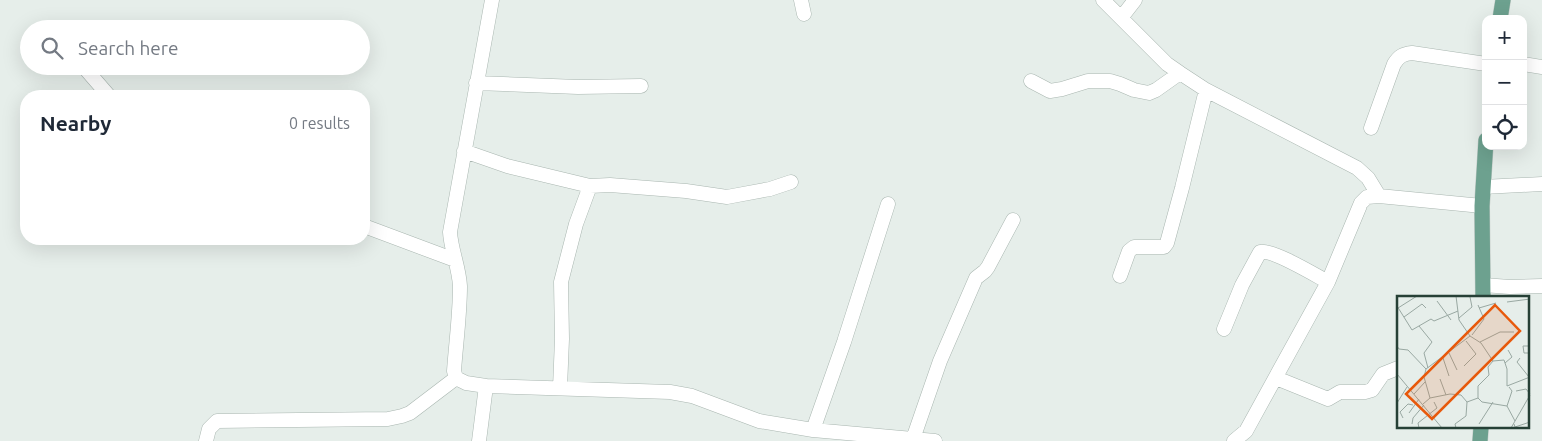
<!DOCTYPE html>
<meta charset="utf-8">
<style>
:root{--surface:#fff;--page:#f2f2f3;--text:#1f2937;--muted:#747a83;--line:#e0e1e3}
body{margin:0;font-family:Ubuntu,sans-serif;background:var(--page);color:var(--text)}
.controls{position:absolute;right:15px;top:15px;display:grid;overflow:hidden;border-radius:10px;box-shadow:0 5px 20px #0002}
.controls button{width:45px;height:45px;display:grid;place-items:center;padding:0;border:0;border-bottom:1px solid var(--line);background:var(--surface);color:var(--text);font:25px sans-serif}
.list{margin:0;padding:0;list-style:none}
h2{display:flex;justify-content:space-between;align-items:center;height:65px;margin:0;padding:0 20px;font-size:21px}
h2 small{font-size:16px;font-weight:400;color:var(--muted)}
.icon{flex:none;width:28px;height:28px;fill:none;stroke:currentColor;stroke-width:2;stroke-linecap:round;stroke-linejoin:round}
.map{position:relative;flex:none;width:1542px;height:441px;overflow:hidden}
.search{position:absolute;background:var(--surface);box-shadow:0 5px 20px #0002;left:20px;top:20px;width:350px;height:55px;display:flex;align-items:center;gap:12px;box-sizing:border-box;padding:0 18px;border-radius:28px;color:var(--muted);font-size:19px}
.panel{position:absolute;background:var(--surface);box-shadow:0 5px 20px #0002;left:20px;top:90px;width:350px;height:155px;border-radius:20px}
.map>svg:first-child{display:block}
</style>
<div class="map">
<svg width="1542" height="441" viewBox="0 0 1542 441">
<rect width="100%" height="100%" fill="#e6eeea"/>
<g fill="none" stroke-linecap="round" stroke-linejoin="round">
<defs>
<path id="minor" d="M801 0 804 14
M1103 0 1167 64 1180 73 1206 90 1357 168 1368 178 1379 196
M1121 18 1135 0
M1523 64 1542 67
M83 66 109 96
M1031 81 1050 91 1062 89 1088 81H1110L1120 84 1134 90 1149 93 1156 90 1180 73
M476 83 578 87 641 86
M1371 128 1394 64C1399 56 1403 54 1412 53L1486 64
M464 151 507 166 590 186
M1483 187 1542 184
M364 226 455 260
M1120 276 1129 251 1134 247H1164L1167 243 1182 188 1206 90
M1483 285 1510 287 1542 286
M1224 329 1242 285 1260 252C1272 249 1315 275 1328 282
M1276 378 1328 399 1340 392H1365L1372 390 1383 374 1398 368
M486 386 466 383 456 378 454 371C456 343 460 314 460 286 459 267 451 250 450 232L492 0
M560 388 562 339 561 282 576 224 590 186 610 185 686 191 727 197 770 189 791 182
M813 430 844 342 888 204
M913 439 940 361 976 278 985 271 988 267 1013 220
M206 441 209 429 217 421 388 419 402 416 410 413 456 378
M479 441 486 386 670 392 692 396 759 421 813 430 935 441
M1234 441 1246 431 1328 282 1361 203 1367 197 1379 196 1482 206"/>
<path id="major" d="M1500 19 1503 0
M1483 297 1482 206 1486 140
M1480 441 1481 427"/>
</defs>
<use href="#minor" stroke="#a9b6b0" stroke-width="15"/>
<use href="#major" stroke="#c2cac7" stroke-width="16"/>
<use href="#minor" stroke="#fff" stroke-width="14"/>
<use href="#major" stroke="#6da18f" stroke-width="15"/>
</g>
<g transform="translate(1397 296)">
<rect width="132" height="132" fill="#e6eeea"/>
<path fill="none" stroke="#99a8a2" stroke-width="1" d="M40 5 54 24M110 6 133 3M0 10 15 34 34 23 37 25 61 15M1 12 20 0M82 12 99 7M7 21 25 8 29 12M62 22 75 11 73 1M22 30 35 46 27 57 31 72M75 39 87 23 81 9M73 40 84 47 96 65 107 64 110 73V90L133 81M83 46 103 36H117M0 50 2 53 11 54 29 73M133 50H126L127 57H133M52 57 60 74M46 62 52 80M123 62 120 66 132 81M108 67 115 61 111 54M67 70 79 58 69 45M0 78 45 132M43 83 49 99M119 95 129 93 133 98M17 98 28 86M33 102 53 98 64 99 70 106 81 102 85 106 110 110 118 125M81 102V90L92 79 91 71 96 65M0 107 10 91M26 108 33 102 27 81 29 73 73 40 62 24 59 0M110 110 115 95 112 91M12 117 22 103M6 122 3 116 11 108 16 109M15 128 16 122 27 109M82 128 96 106M117 128 118 131 133 126M22 132 21 127 40 112 37 106M59 132 58 128 69 120 70 106M114 132 133 99"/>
<path fill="#e8590c" fill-opacity="0.15" stroke="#e8590c" stroke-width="2.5" d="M98 9 123 35 35 123 9 98Z"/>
<rect width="132" height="132" fill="none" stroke="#264036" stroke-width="2.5"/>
</g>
</svg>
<div class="controls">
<button>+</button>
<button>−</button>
<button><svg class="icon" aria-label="locate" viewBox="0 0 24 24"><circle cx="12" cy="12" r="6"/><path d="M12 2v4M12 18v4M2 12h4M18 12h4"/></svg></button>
</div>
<div class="search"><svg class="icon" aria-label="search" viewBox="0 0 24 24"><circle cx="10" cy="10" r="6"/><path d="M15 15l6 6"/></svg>Search here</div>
<section class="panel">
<h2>Nearby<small>0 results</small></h2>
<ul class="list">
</ul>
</section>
</div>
